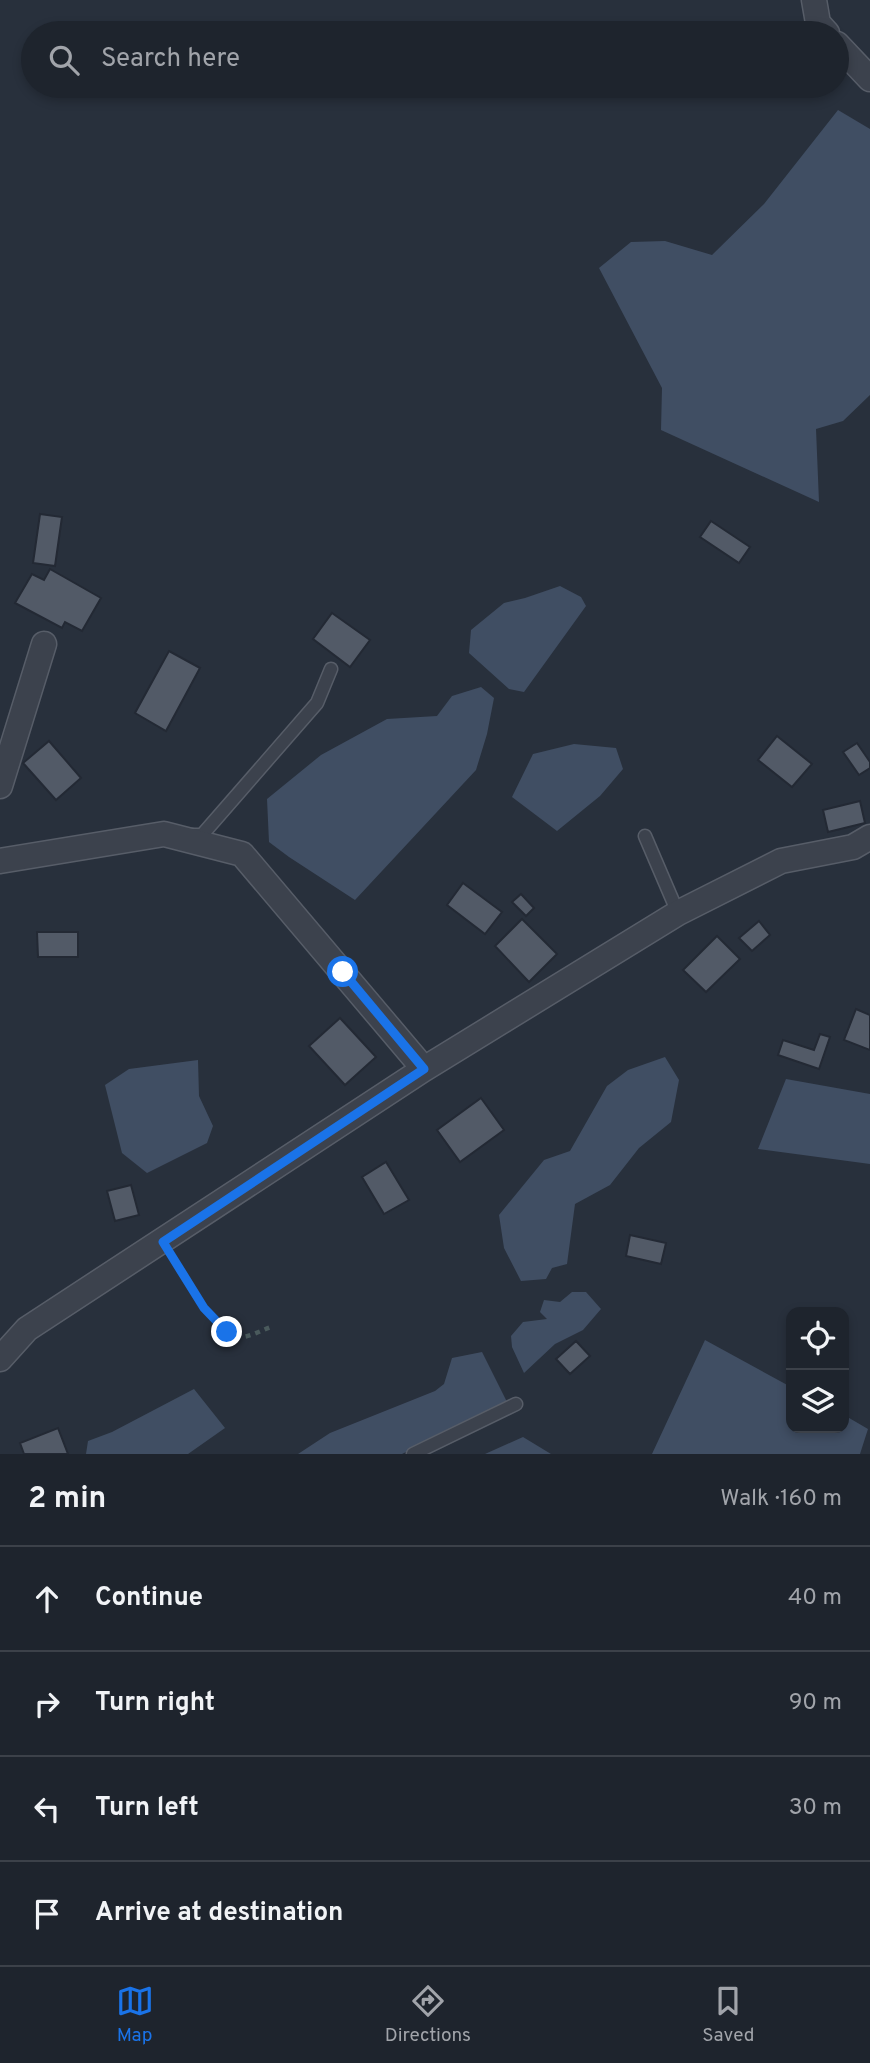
<!DOCTYPE html>
<meta charset="utf-8">
<style>
:root{--surface:#1e242d;--page:#2b3039;--text:#f1f3f6;--muted:#a1a4aa;--line:#3c4149;--accent:#1a73e8}
body{margin:0;font-family:Overpass,sans-serif;background:var(--page);color:var(--text)}
.controls{position:absolute;right:21px;bottom:21px;display:grid;overflow:hidden;border-radius:14px;box-shadow:0 4px 10px #0003}
.controls button{width:63px;height:63px;display:grid;place-items:center;padding:0;border:0;border-bottom:2px solid var(--line);background:var(--surface);color:var(--text);font:35px sans-serif}
.stop{position:absolute;width:21px;height:21px;margin:-16px;border:5px solid #1a73e8;border-radius:50%;background:#fff}
.stop.end{background:#1a73e8;border-color:#fff;box-shadow:0 2px 7px #0008}
.list{margin:0;padding:0;list-style:none}
h2{display:flex;justify-content:space-between;align-items:center;height:91px;margin:0;padding:0 28px;font-size:30px}
h2 small{font-size:23px;font-weight:400;color:var(--muted)}
.list li{display:grid;grid-template-columns:46px 1fr auto;gap:21px;align-items:center;box-sizing:border-box;height:105px;padding:0 28px;border-top:2px solid var(--line)}
.list b{display:block;font-size:26px;white-space:nowrap}
.list em{font-size:23px;font-style:normal;color:var(--muted)}
.icon{flex:none;width:38px;height:38px;fill:none;stroke:currentColor;stroke-width:2;stroke-linecap:round;stroke-linejoin:round}
.map{position:relative;flex:none;width:870px;height:1454px;overflow:hidden}
.search{position:absolute;background:var(--surface);box-shadow:0 4px 10px #0003;left:21px;right:21px;top:21px;height:77px;display:flex;align-items:center;gap:18px;box-sizing:border-box;padding:0 24px;border-radius:38px;color:var(--muted);font-size:26px}
.sheet{height:511px;background:var(--surface)}
nav{display:flex;justify-content:space-around;align-items:center;box-sizing:border-box;height:98px;border-top:2px solid var(--line);background:var(--surface);font-size:19px;color:var(--muted)}
nav a{display:grid;justify-items:center;gap:4px}
nav .on{color:var(--accent)}
.map>svg:first-child{display:block}
</style>
<div class="map">
<svg width="870" height="1454" viewBox="0 0 870 1454">
<rect width="100%" height="100%" fill="#28303c"/>
<path fill="#404e63" d="M838 110 870 129V395L843 421 816 429 819 502 661 430 662 388 599 268 631 242 665 241 712 255 764 204Z
M560 586 581 597 586 606 524 692 509 689 469 653 471 630 504 603 525 598Z
M481 687 494 698 487 734 476 770 355 900 289 857 269 842 267 799 321 755 387 719 437 716 452 696Z
M574 744 616 748 623 769 600 796 557 831 512 797 533 754Z
M665 1057 679 1080 671 1122 639 1148 610 1185 575 1204 567 1264 552 1268 546 1279 521 1281 504 1248 499 1215 544 1160 570 1151 607 1086 628 1070Z
M198 1060 199 1096 213 1126 207 1143 147 1173 122 1153 105 1085 129 1069Z
M786 1079 870 1094V1164L758 1149Z
M572 1292H586L601 1309 583 1330 555 1344 524 1373 512 1347 511 1336 523 1322 547 1319 540 1312 544 1300 560 1302Z
M705 1340 791 1387V1428H844V1415L868 1429 860 1454H652Z
M482 1352 507 1402 402 1454H298L330 1433 435 1391 444 1384 452 1358Z
M194 1389 225 1428 188 1454H86L88 1441 112 1432Z
M523 1437 551 1454H485Z"/>
<path fill="#525a67" stroke="#232934" stroke-width="2" d="M40 514 62 517 55 566 33 563Z
M711 521 750 547 739 563 700 537Z
M50 569 101 598 82 631 65 622 62 628 15 603 32 574 44 580Z
M332 613 370 640 350 667 313 639Z
M169 651 200 668 166 731 135 713Z
M777 736 812 764 792 787 758 760Z
M49 741 81 778 56 800 23 763Z
M857 743 870 762V768L859 775 843 752Z
M860 801 865 823 828 832 823 810Z
M463 883 502 912 485 934 447 905Z
M521 894 534 908 526 916 512 902Z
M522 919 557 954 529 982 495 946Z
M759 921 770 935 752 951 739 938Z
M37 932H78V957H38Z
M717 936 740 959 706 992 683 970Z
M856 1009 870 1015V1050L844 1040Z
M340 1018 376 1057 345 1085 309 1046Z
M820 1034 830 1037 819 1069 778 1055 783 1040 814 1050Z
M481 1098 504 1130 460 1162 437 1130Z
M386 1162 409 1200 384 1214 362 1177Z
M131 1185 139 1215 115 1221 107 1191Z
M630 1235 666 1243 661 1264 626 1256Z
M576 1341 590 1356 570 1374 556 1359Z
M58 1428 68 1454H24L20 1443Z"/>
<g fill="none" stroke-linecap="round" stroke-linejoin="round">
<defs>
<path id="lane" d="M192 835H202L317 703 331 669
M645 836 678 913
M413 1454 516 1404"/>
<path id="street" d="M814 0 818 23 827 33
M837 44 870 79
M0 786 44 644
M0 861 164 834 242 854 424 1069
M0 1359 27 1329 424 1069 678 913 781 861 853 847 870 837"/>
</defs>
<use href="#lane" stroke="#575d68" stroke-width="15"/>
<use href="#street" stroke="#575d68" stroke-width="27"/>
<path stroke="#4a5a5c" stroke-width="4.5" stroke-dasharray="5 5" stroke-linecap="butt" d="M174 1260C187 1281 212 1333 239 1337 248 1338 262 1330 271 1327"/>
<use href="#lane" stroke="#3c424d" stroke-width="12"/>
<use href="#street" stroke="#3c424d" stroke-width="24"/>
</g>
<g fill="none" stroke-linecap="round" stroke-linejoin="round">
<path stroke="#1a73e8" stroke-width="9" d="M227 1332 204 1308 163 1242 424 1069 343 972"/>
</g>
</svg>
<div class="controls">
<button><svg class="icon" aria-label="locate" viewBox="0 0 24 24"><circle cx="12" cy="12" r="6"/><path d="M12 2v4M12 18v4M2 12h4M18 12h4"/></svg></button>
<button><svg class="icon" aria-label="layers" viewBox="0 0 24 24"><path d="M12 4l9 5-9 5-9-5zM3 14l9 5 9-5"/></svg></button>
</div>
<div class="stop" style="left:343px;top:972px"></div>
<div class="stop end" style="left:227px;top:1332px"></div>
<div class="search"><svg class="icon" aria-label="search" viewBox="0 0 24 24"><circle cx="10" cy="10" r="6"/><path d="M15 15l6 6"/></svg>Search here</div>
</div>
<section class="sheet">
<h2>2 min<small>Walk · 160 m</small></h2>
<ul class="list">
<li><svg class="icon" aria-label="ahead" viewBox="0 0 24 24"><path d="M12 20V5M6 11l6-6 6 6"/></svg><div><b>Continue</b></div><em>40 m</em></li>
<li><svg class="icon" aria-label="right" viewBox="0 0 24 24"><path d="M7 20v-9h11M14 6l5 5-5 5"/></svg><div><b>Turn right</b></div><em>90 m</em></li>
<li><svg class="icon" aria-label="left" viewBox="0 0 24 24"><path d="M17 20v-9H6M10 6l-5 5 5 5"/></svg><div><b>Turn left</b></div><em>30 m</em></li>
<li><svg class="icon" aria-label="arrive" viewBox="0 0 24 24"><path d="M6 21V4h12l-3 4 3 4H6"/></svg><div><b>Arrive at destination</b></div></li>
</ul>
</section>
<nav>
<a class="on"><svg class="icon" aria-label="map" viewBox="0 0 24 24"><path d="M3 6l6-2 6 2 6-2v14l-6 2-6-2-6 2zM9 4v14M15 6v14"/></svg>Map</a>
<a><svg class="icon" aria-label="directions" viewBox="0 0 24 24"><path d="M12 3l9 9-9 9-9-9zM9 14v-3h6M13 9l2 2-2 2"/></svg>Directions</a>
<a><svg class="icon" aria-label="saved" viewBox="0 0 24 24"><path d="M7 4h10v16l-5-4-5 4z"/></svg>Saved</a>
</nav>
